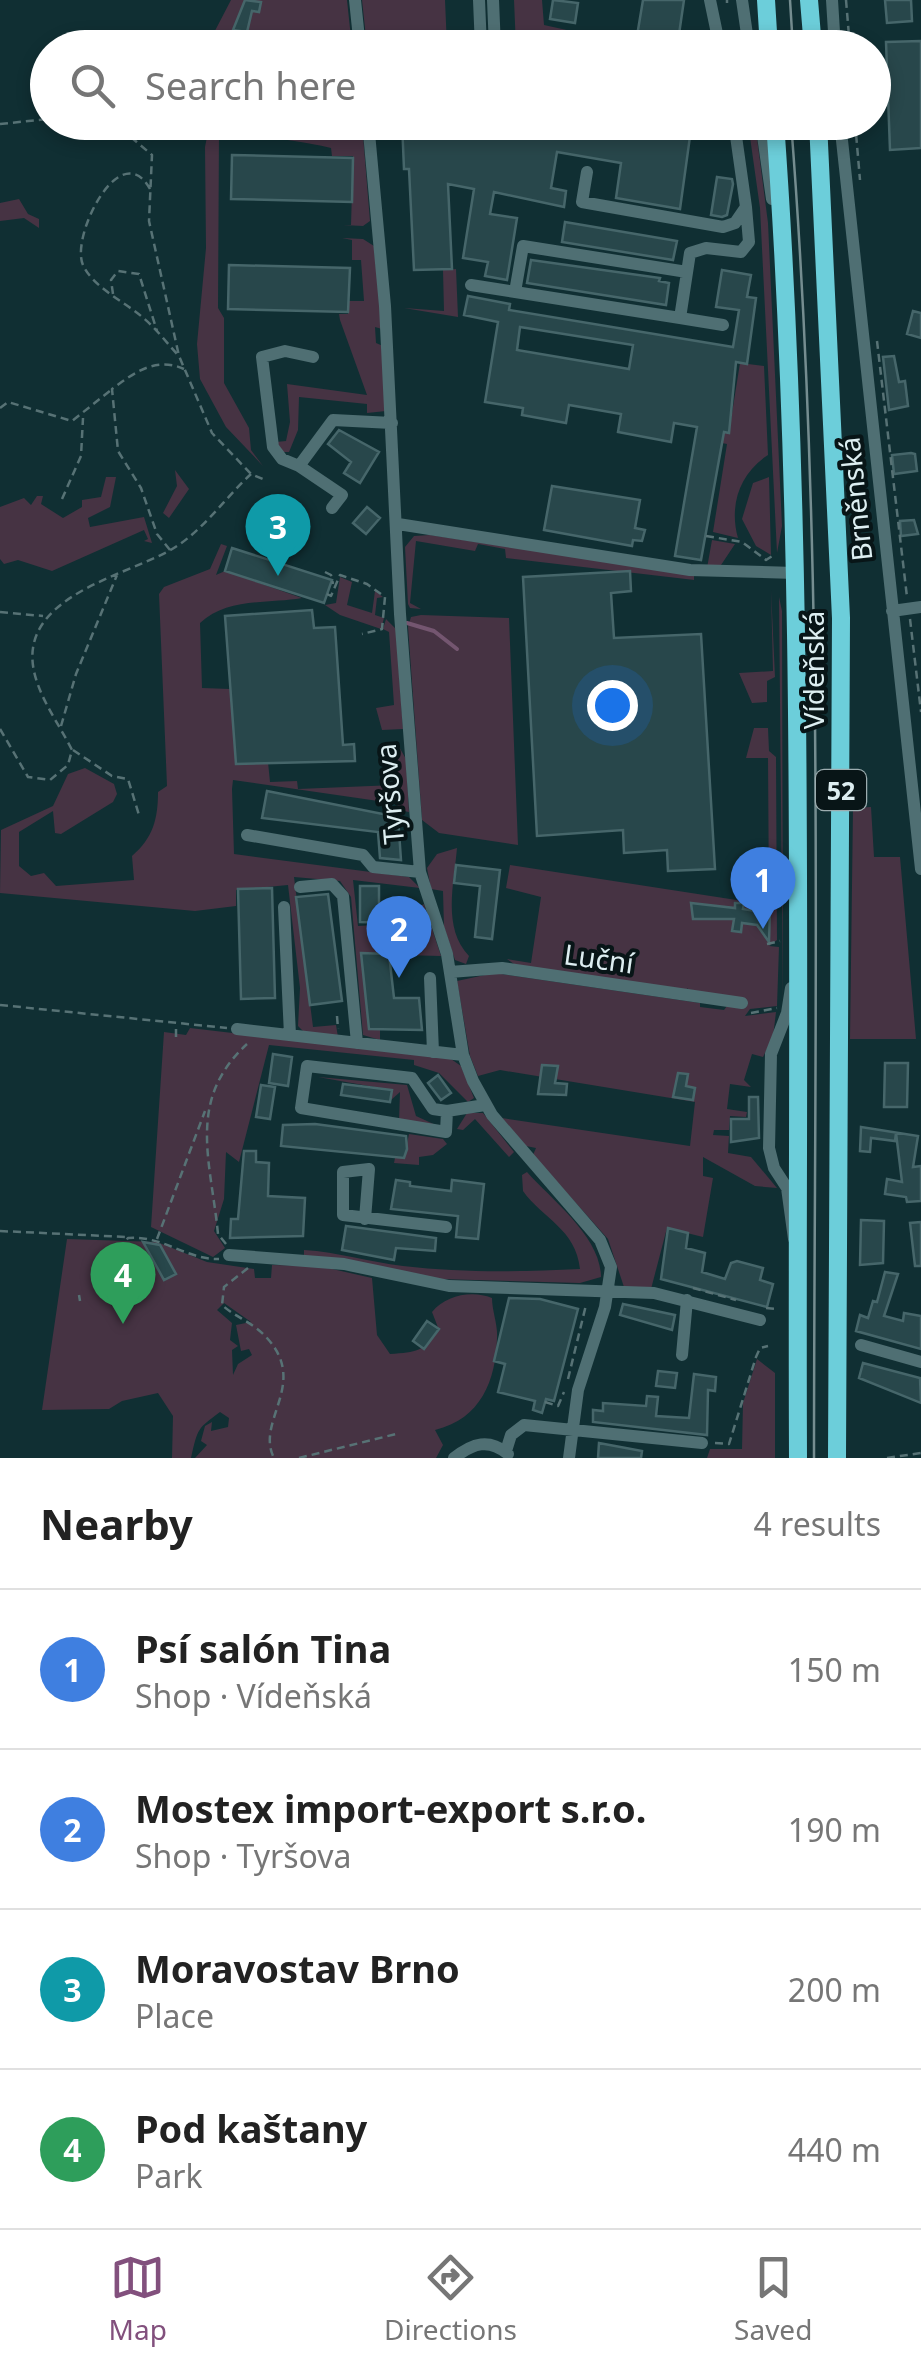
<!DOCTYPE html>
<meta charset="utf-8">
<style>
:root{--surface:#fff;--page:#f6f6f6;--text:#222;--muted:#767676;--line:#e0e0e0;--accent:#82507d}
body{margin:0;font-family:"Noto Sans",sans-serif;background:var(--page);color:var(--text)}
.you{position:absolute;left:612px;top:705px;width:35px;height:35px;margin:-25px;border:8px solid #fff;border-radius:50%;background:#1a73e8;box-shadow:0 0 0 15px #1a73e833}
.badge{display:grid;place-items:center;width:65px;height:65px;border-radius:50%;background:var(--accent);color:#fff;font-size:32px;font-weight:700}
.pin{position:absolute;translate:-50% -82px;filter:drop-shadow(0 2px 5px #0008)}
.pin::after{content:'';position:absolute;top:52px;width:35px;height:30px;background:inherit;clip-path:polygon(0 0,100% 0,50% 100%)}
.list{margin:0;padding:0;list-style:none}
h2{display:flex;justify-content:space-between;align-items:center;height:130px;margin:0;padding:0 40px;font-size:42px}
h2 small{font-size:32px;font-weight:400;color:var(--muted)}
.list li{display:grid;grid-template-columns:65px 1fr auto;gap:30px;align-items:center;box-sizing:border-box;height:160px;padding:0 40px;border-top:2px solid var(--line)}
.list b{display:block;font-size:38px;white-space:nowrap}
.list p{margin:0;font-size:32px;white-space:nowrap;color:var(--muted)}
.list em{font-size:32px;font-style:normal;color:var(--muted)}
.icon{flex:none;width:55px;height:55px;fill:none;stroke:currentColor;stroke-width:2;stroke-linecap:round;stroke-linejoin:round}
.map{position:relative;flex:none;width:921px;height:1458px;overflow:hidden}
.search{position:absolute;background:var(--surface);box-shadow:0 5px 15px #0003;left:30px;right:30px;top:30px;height:110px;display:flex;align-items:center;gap:25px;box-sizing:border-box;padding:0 35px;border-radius:55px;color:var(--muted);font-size:38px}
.sheet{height:770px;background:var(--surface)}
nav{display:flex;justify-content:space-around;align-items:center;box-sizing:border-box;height:140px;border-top:2px solid var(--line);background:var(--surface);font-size:28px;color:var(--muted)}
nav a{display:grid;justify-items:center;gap:5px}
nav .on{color:var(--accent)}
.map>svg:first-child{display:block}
</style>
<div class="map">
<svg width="921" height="1458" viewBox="0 0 921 1458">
<rect width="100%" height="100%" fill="#102f33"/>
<path fill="#463343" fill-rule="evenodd" d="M231 0H347L352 47 206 48Z
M362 0H445L447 47H367Z
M514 0H542L544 25 594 36 593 41 528 30 522 36 523 45 516 47Z
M228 123H362L370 221 363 226 343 225H351L353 156H332L331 148C297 140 262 138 228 128Z
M748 123H755L768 223 782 526 777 553 760 208Z
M219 133 218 308 224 318V383L249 428 251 450 263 466 226 427 200 379 197 344 206 248 205 147 207 137Z
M19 199 28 214 39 219V228L24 218 0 221V203Z
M342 238 363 239 374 246 382 329 375 327 376 343 383 346 386 411 367 413V404L299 397 298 430 289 452H282L276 442 286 441 290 422 287 384 367 395 340 320 339 314H348L349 301H364L361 260H352V240Z
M456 269 458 317 404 308 444 311 443 270Z
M740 363 764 366 768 455C739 474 729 506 738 538L713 532 727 444 712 441 713 430 729 432Z
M175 470 189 489 169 518 163 513 177 486Z
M106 477H116L110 507 88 518 90 527 144 517 152 543 144 541 148 539 144 530 52 571 18 560 4 564 0 559V507L24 498 31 505 37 496H43L41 504 63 518 82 507V500L101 497Z
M769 477 771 555 756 546 742 519 753 483Z
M430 535 694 575V580L703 581 506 558 505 549 478 544 475 551 416 541 410 603 421 609 410 608 408 604 405 547 414 536Z
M712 540 735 544 721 565 707 568Z
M221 544 227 546 216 575 225 571 302 598C269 604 228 597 200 623L202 688 230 689 236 764 268 762 270 782 297 781 298 789 395 785 392 803 233 780 232 789 234 854 409 877 420 888 353 880 358 926 410 923 412 910 424 904 441 956 361 954 370 1029H380V1040L363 1035 351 897 340 881 294 877 313 1027 336 1025 338 1037 304 1032 298 1026 300 988 288 885 236 890V906L195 911 0 893 1 830 53 806 68 774 85 768 114 784 117 794 113 802 61 834 55 833 53 811 19 832V866L31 876 44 873 56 886 134 880 132 856C153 838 158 819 158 792L167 786 159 594 164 587 210 569Z
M340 577 352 582 347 605 372 613 375 591 383 597 377 598 375 615 384 618 381 629 340 615 325 605 336 603Z
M771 590 775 677 767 681V702L752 703 739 673 773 671Z
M779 597 782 611 783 1008Z
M421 615 509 618 518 845 439 833 422 820 408 627 411 617Z
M386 619 396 629 403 729 382 730 376 708 394 705 389 632 383 629Z
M754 728H768L769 751 776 757 777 940 769 946 779 947 777 1006 750 1009 745 1016 776 1012 773 1037 763 1057 752 1054 744 1080 751 1087 730 1084 727 1109 747 1112 746 1117 730 1116 729 1130H714L713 1135 729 1136 728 1153 751 1157 777 1188 755 1186 703 1157V1176L713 1178 703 1237 667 1228 651 1289 624 1287 608 1239 533 1155 536 1148 526 1146 502 1118 690 1146 695 1102 500 1070 478 1076 470 1056 457 981 494 973 700 1003V1007L724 1010 727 1006 687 995 688 988 682 994 514 964 507 959 531 963 541 897 506 888 510 865 769 905 768 758H746Z
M398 745 406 759 409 812 398 810 393 757V764L382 761 383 748Z
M871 807 874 857H900L916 1039H850L853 808Z
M457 848C454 884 442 928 469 956L466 964 455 960 444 927 443 891 431 889 427 868 437 854Z
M190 1028 451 1059 461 1066 474 1098 468 1102 439 1073 414 1065V1060L269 1045 239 1162 226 1152 224 1199 214 1231 225 1248 213 1257 151 1227 164 1032 186 1035Z
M318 1077 407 1085 416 1116 440 1127 399 1121 400 1092 391 1100V1090Z
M467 1113H483L514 1152 509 1157 475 1119 463 1130 457 1129Z
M409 1134 443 1139 447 1144 433 1155 419 1157V1165L394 1163 395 1158H404Z
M527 1172C552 1200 601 1237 601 1277L580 1283 439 1279 304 1258V1250C338 1252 369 1262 403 1266 463 1273 520 1272 580 1269 576 1229 542 1218 523 1191L522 1175Z
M67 1239 157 1242 207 1262 254 1269 255 1278H271L272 1265 319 1266 372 1278 377 1335 390 1354C417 1352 423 1352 439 1330L432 1312C446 1295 472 1290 492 1298 492 1311 498 1325 497 1338 496 1380 481 1419 435 1430L443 1445 436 1458H195L207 1445 201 1441 205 1426 212 1422 211 1431 228 1427 229 1418 220 1412C197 1429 198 1428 191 1458H172L173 1416 158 1393 122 1401 109 1409 42 1410ZM224 1303 251 1322 236 1325 241 1351 249 1349 252 1355 238 1364 233 1375 232 1350 238 1346 230 1340 232 1323 217 1310Z
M757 1359 775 1373V1458H707L710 1449H742L743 1403Z"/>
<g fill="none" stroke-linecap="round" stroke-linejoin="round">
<path stroke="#745670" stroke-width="4" d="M407 623 434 631 457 649"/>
</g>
<path fill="#28474b" stroke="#46666a" stroke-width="2.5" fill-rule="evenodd" d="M245 0 261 2 259 12 252 11 247 32 233 30Z
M553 0 578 3 575 23 550 19Z
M643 0H684L677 48H635Z
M885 0H911L912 21 887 23Z
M921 41V148L890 150 886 42Z
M402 122H610L678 134 680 122H692L680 209 616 198 621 163 557 152 551 188 566 191 564 207 494 192 490 214 517 218 507 280 485 276 488 262 463 258 474 189 448 184 452 269 414 270 409 169H404Z
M232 155 353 158 352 202 231 199Z
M717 177 732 179 733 184 727 215 722 217 711 215Z
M565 222 677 241 673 260 562 242Z
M531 260 660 278 659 281 669 283 666 305 527 283Z
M229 265 350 268 348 312 228 309Z
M722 270 751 275 747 297 756 298 747 364 736 362 729 433 724 432 701 560 675 556 697 427 674 423 671 442 618 432 621 414 569 405 566 423 522 415 523 408 485 402 498 322 464 315 468 296 510 304 509 310 733 347 739 310 716 307ZM520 327 633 345 629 369 517 350Z
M913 311 921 313V338L907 334Z
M894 356 899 382 905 381 908 406 889 410 883 357Z
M339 430 379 452 360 483 344 473 351 462 328 444Z
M911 453 915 454 917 471 894 474 892 455Z
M552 486 640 500 635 528 645 530 642 541 633 540 632 546 544 530Z
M367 507 380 518 366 534 353 523Z
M914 520 918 534 901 536 900 521Z
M232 548 332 580 324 603 225 571Z
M630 571 631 591 611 593 614 638 701 634 715 869 668 871 667 850 624 853 623 830 537 836 523 577Z
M312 610 314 628 335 627 343 745 354 744 355 761 236 764 225 616Z
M267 791 398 817 401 860 380 858 378 832 262 818Z
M456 865 500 870 492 939 475 937 480 886 454 883Z
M360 886H379V908H392V923L360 922Z
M272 888 275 998 241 999 238 889Z
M328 894 342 1001 310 1005 296 897Z
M691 903 735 908V903H744L743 909 756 911 757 906 770 908 769 942 757 925 742 923 741 932 732 931 734 919H693Z
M361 953 389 954 394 998H419L422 1030 369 1029Z
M273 1054 292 1057 288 1086 269 1083Z
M885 1063H908L907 1107H884Z
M542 1065 558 1066 555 1083 567 1084 566 1095 538 1094Z
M678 1073 688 1074 686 1086 695 1088 693 1100 673 1097Z
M438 1075 451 1093 441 1100 428 1083Z
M343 1084 392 1090 390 1102 341 1095Z
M261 1085 275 1087 270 1119 256 1117Z
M749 1097H758L759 1138 731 1142V1119H749Z
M315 1124 406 1136 407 1149 404 1158 281 1146 283 1125Z
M861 1127 918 1136 913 1167 921 1166V1201L907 1202 906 1197 885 1194 887 1179 902 1182 896 1133 895 1141 871 1138 870 1152 860 1151Z
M244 1151H256V1162L269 1163 268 1196 305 1198 303 1236 230 1238 231 1219H238Z
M396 1180 410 1182V1186L451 1191 452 1180 484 1184 478 1239 456 1237 458 1216 391 1209Z
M861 1220 884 1221 883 1263 860 1265Z
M921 1222V1266H915L910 1223Z
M346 1226 436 1238 435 1251 396 1248 394 1260 342 1250Z
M668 1228 688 1233 686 1248 705 1253 702 1272 725 1279 731 1263 737 1261 763 1268 760 1280 773 1284 767 1307 661 1279Z
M143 1242 160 1245 176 1274 164 1280Z
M885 1272 898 1274 884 1316 903 1321 904 1313 921 1316V1349L856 1331 860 1315 868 1318 873 1301 877 1302Z
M509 1298 540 1299 578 1309 554 1401 546 1399 542 1413 533 1410 535 1401 498 1392 505 1364 494 1361Z
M623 1304 675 1315 672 1330 620 1315Z
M427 1321 439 1329 424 1349 413 1341Z
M863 1363 920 1378 921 1403 859 1378Z
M658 1371 677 1373 675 1388 656 1386Z
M694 1374 716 1377 715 1391 708 1390 707 1435 593 1422V1410L603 1411V1403L646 1406 647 1396 658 1397 656 1416 689 1418Z
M599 1443 642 1451 641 1458H598Z"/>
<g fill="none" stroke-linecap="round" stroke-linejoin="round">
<path stroke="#577275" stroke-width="2.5" stroke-dasharray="8 5" stroke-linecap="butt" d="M727 0V3
M846 0 850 48
M81 122 132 138 152 155 149 221 179 356 212 433 251 474 265 480
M855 122 860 180
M0 124 48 119
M150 189C120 135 70 237 83 265 93 287 123 301 141 316 155 327 166 342 178 355
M113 294 111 280 118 271 139 274 157 331
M877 341 907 597
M0 408 8 402 72 421 111 390
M62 499 81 456 83 418
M706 536 742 542 766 560 774 555
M170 550 157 534 141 488 118 451 112 389C134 373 156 356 184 369
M325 572 331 575 333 584
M327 594 331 596 340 575 367 584 385 597 382 629 362 634
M0 612 43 616
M910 619 921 712
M61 726 76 674 117 575
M0 729 28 777 50 780 68 765 72 750C60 726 45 706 37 682 9 601 115 579 167 552 201 534 223 500 251 474
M73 750 112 776 128 779 139 815
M767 944 780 941
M0 1005 227 1028
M751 1013 777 1008
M337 1016 338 1029
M176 1037V1024
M0 1231 126 1237
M157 1239 205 1111
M226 1244 218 1234C211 1161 186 1100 247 1044
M119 1250 128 1238C162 1235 187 1260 219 1259
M248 1268 224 1287 222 1305C235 1317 254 1323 267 1338 309 1384 255 1421 274 1458
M693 1288 736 1300
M79 1295 80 1301
M766 1308 778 1309
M568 1379 586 1305
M545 1402 558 1406 564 1392
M715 1443 729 1444 756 1357 760 1348 768 1346
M299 1458 396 1434
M887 1458 921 1453"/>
<path stroke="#4f6f73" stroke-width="12" d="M355 0 360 48
M479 0 481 48
M493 0 495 48
M710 0 720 48
M742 0 749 48
M832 0 835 48
M368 122 385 306 400 614 420 872 447 954 463 1055 473 1081 492 1115 600 1240 611 1267 605 1307 578 1390 569 1458
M761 122 772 199
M840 122 921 869
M587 172 582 202 723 227 735 223 746 207 734 122
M471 285 680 318 690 253 706 248 741 252 749 242 746 207
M515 292 523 246 687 272
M680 318 723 325
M313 357 285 351 262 357 273 447 282 459 299 466 333 420 392 423
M299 466 342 495 332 508
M398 524 690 570 795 573
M892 611 921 607
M247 835 363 855 373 867 420 872
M300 887 332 884 343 896 357 1043
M284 907 290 1035
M450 972 502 968 742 1003
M430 978 433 1052
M791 988 787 1013 771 1054 769 1148 774 1168 787 1188 794 1239
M237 1029 463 1055
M307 1066 412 1078 433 1109 447 1111 446 1132 301 1108Z
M447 1111 485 1105
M365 1219 369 1169 343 1172V1215L446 1227
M229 1255 344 1264 449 1286 654 1293 760 1320
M861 1345 921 1362
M682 1355 687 1300
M506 1451 511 1435 524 1425 702 1443
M454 1458C473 1443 489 1438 508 1454"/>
<path stroke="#6cceda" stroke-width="18" d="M766 0 769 48
M809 0 813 48
M775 122C807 567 796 1013 798 1458
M818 122 841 618 837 1458"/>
<path stroke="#758d90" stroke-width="2.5" d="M790 0 793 48
M791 122C826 567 814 1013 814 1458"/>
</g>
<g text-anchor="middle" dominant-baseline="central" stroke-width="8" stroke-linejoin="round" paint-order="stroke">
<rect fill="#081517" stroke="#9dadb0" stroke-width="2.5" x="816" y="770" width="50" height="40" rx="8"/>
<g font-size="25" font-weight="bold" fill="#ddeef1">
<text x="841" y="790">52</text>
</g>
<g font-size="28" fill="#ddeef1" stroke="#081517">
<text transform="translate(855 499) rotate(-96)">Brněnská</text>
<text transform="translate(813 670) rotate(-90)">Vídeňská</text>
<text transform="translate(389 794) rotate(-95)">Tyršova</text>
<text transform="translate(599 958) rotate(8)">Luční</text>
</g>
</g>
</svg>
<div class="you"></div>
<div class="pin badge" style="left:763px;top:929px;background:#3f7fe0">1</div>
<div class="pin badge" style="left:399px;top:978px;background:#3f7fe0">2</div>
<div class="pin badge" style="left:278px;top:576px;background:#0f9aa8">3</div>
<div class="pin badge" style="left:123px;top:1324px;background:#2e9e5b">4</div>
<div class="search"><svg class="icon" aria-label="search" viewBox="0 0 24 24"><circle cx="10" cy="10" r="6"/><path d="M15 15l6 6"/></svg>Search here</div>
</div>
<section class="sheet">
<h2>Nearby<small>4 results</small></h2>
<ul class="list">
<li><span class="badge" style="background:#3f7fe0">1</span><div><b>Psí salón Tina</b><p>Shop · Vídeňská</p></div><em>150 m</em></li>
<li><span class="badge" style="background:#3f7fe0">2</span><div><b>Mostex import-export s.r.o.</b><p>Shop · Tyršova</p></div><em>190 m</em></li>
<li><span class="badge" style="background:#0f9aa8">3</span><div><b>Moravostav Brno</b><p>Place</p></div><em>200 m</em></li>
<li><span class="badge" style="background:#2e9e5b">4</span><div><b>Pod kaštany</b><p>Park</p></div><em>440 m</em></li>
</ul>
</section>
<nav>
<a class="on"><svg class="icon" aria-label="map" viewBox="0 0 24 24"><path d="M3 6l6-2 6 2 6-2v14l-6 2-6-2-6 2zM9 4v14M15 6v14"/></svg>Map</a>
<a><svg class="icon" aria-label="directions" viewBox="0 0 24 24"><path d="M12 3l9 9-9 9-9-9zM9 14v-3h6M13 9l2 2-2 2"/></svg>Directions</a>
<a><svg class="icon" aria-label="saved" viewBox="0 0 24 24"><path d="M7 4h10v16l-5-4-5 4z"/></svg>Saved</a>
</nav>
